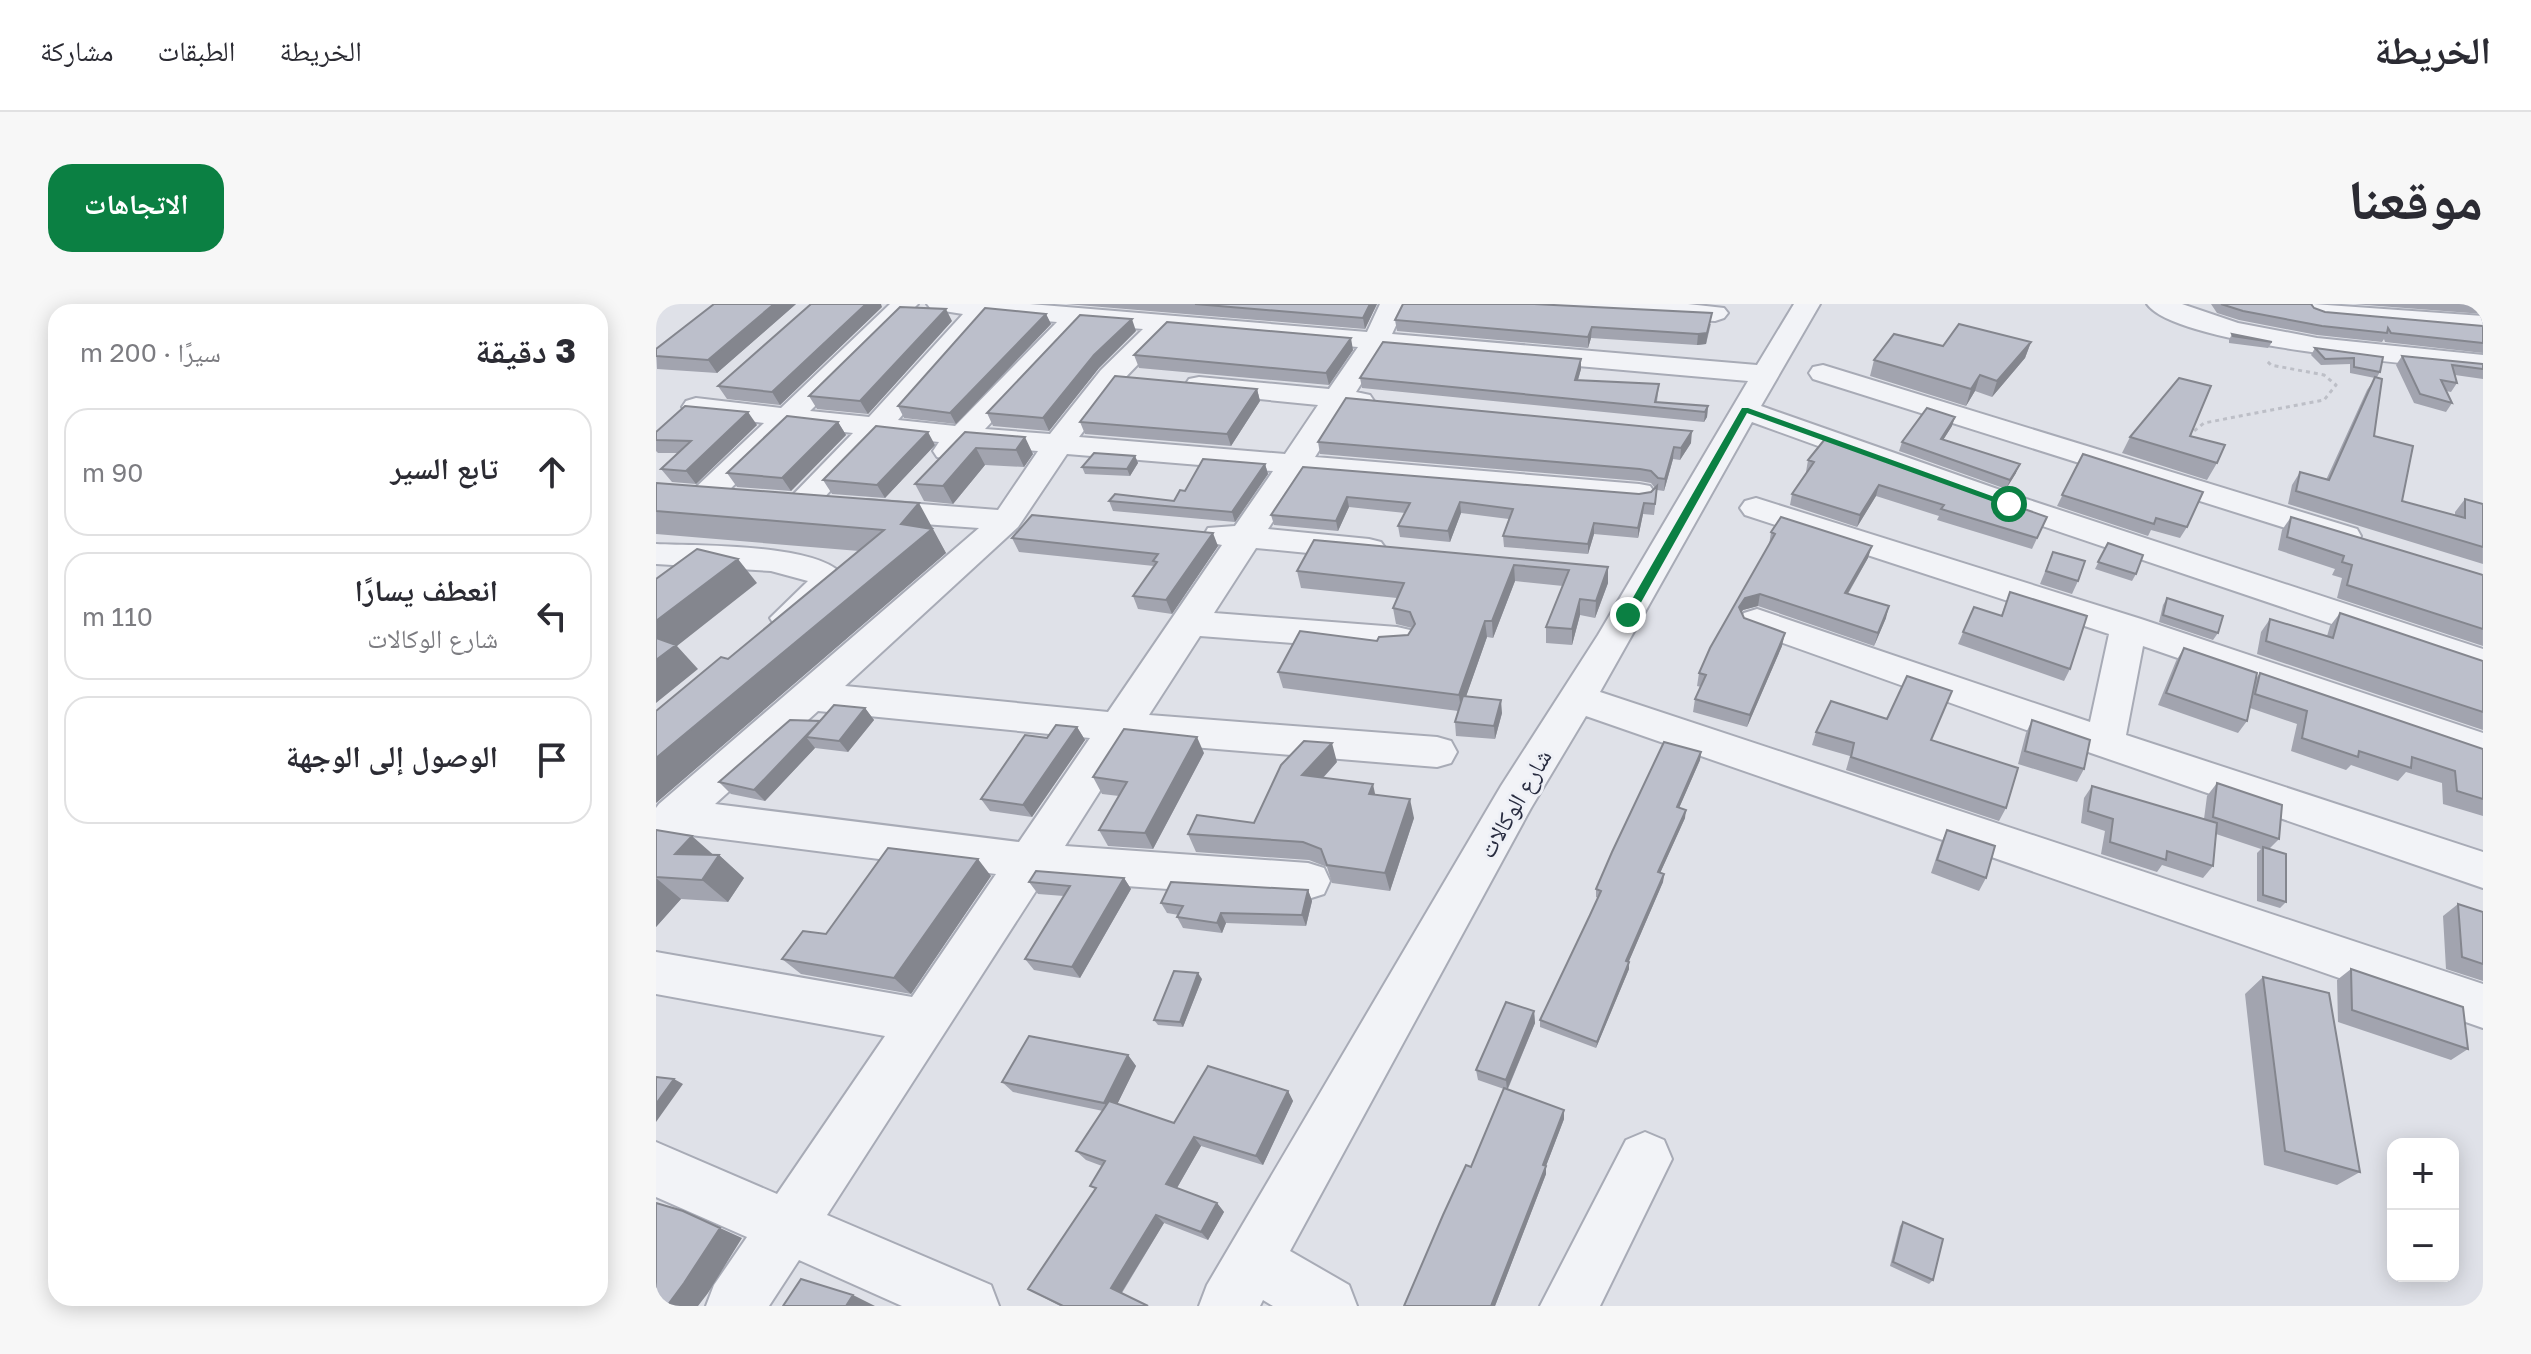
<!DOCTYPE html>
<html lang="ar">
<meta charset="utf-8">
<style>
:root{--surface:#fff;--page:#f7f7f7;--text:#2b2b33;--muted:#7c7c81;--line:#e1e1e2;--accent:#0b8043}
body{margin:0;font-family:"Golos Text","Noto Naskh Arabic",sans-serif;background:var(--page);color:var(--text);direction:rtl}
.controls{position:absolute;right:24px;bottom:24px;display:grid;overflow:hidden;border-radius:16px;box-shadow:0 4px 20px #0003}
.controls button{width:72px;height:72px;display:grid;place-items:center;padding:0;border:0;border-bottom:2px solid var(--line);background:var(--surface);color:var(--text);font:40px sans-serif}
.stop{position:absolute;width:24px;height:24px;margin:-18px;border:6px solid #0b8043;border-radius:50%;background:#fff}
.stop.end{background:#0b8043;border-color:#fff;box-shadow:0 2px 8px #0008}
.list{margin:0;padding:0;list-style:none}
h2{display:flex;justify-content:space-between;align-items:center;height:104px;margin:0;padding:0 32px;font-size:34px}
h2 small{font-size:26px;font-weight:400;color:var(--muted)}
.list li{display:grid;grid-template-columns:52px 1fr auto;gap:24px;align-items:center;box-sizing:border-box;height:128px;margin:0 16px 16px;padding:0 16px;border:2px solid var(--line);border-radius:24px}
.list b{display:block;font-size:30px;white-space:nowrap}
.list p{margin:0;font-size:26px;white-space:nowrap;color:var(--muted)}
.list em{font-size:26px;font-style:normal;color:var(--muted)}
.icon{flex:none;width:44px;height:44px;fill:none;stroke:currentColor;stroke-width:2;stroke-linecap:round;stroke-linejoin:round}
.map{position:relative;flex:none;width:1827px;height:1002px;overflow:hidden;direction:ltr;border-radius:24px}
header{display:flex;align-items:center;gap:48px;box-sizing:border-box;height:112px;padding:0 40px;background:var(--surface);border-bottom:2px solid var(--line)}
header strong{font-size:38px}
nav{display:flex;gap:44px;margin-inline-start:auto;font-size:28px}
.intro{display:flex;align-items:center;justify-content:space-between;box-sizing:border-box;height:192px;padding:0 48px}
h1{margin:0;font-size:56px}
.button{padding:20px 36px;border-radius:24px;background:var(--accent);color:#fff;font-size:28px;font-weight:700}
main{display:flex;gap:48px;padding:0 48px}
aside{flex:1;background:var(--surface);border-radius:24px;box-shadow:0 4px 20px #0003}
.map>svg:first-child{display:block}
</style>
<header>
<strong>الخريطة</strong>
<nav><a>الخريطة</a><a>الطبقات</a><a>مشاركة</a></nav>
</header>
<div class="intro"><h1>موقعنا</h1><a class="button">الاتجاهات</a></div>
<main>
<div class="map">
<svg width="1827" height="1002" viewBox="0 0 1827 1002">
<rect width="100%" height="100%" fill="#dfe1e8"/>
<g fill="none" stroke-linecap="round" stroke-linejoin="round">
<defs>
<path id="minor" d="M234 0H262L154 107 213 113 307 10 275 5 271 0H374L711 28 724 0H750L736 30 1101 61 1138 0H1164L1105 102 1364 193 1827 345V371L1342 207 1096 118 944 388 1827 680V724L930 412 875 504 634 947 693 981 701 1002H617L607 996 604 1002H543L551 981 845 482 942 331 1092 77 727 45 700 88 714 91 718 97 714 103 690 104 659 153 983 180 994 182 999 189 994 196 983 198 648 170 612 225 713 235 725 238 730 245 725 252 713 255 600 244 558 309 741 323 754 326 759 335 754 344 741 347 544 332 493 411 781 433 795 437 801 448 795 459 781 463 475 438 409 542 652 559 668 564 674 577 668 590 652 595 387 576 171 911 335 981 343 1002H246L143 956 113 1002H50L58 981 91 933 0 893V838L121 890 229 732 0 690V648L256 693 340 570 27 530 15 541 0 546V504L3 500 323 224 212 216 201 213 196 206 201 199 212 196 342 206 382 147 314 142C303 153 297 157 281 153L277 147 283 138 227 132 155 207 144 210 133 207 128 200 197 129 138 122 60 199 49 201 38 199 33 192 38 185 108 119 30 109 26 103 30 97 40 94 125 104ZM333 12 401 18 299 122 242 116ZM428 20 487 25 445 66 394 130 329 125ZM514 27 702 43 673 85 543 73 533 75 529 81 533 87 543 89 662 101 629 150 423 133 465 78ZM411 150 617 167 579 222 552 224 548 231 552 238 566 241 452 408 189 382 362 223ZM162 407 434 434 363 538 59 500Z
M866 0H1032L1068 4 1072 9 1068 14 1059 17 879 8 870 5Z
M1491 0H1526L1582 19 1661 34 1827 51V67C1770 61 1520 42 1491 0Z
M1657 0 1827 12V28L1664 14 1655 11 1651 6Z
M1167 61 1701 225 1705 232 1701 239 1689 242 1677 239 1157 75 1153 69 1157 63Z
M1100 194 1485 315 1827 429V459L1487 342 1470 431 1827 548V584L1435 449 1088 325 1083 317 1088 309 1101 305 1434 418 1453 330 1089 211 1084 204 1089 197Z
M0 240C40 242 166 239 188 273 175 298 151 331 119 322L114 314 152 277 115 267 0 260Z
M989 828 1008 836 1016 855 944 1002H884L970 836Z"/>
</defs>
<use href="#minor" stroke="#a8abb6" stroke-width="4"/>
<path stroke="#bdbfc7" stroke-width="3" stroke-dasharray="4 4" stroke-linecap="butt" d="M1532 132 1548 119 1668 96 1680 81 1668 71 1615 61 1611 57"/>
<use href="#minor" fill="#f2f3f7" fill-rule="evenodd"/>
</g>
<path fill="#a2a4af" d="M58 0H140L61 69 1 65 0 45Z
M410 0H721L709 25Z
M1555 0H1655L1658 4 1669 8 1827 22V49L1729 38 1728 35 1726 38 1661 31 1583 16 1561 9Z
M1697 0H1827V10Z
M226 3 124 101 71 95 62 82Z
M390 10 395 20 300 120 248 114 242 102Z
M739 16 1055 20 1050 40 1041 41 935 34 932 44 741 27Z
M296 17 212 110 161 105 153 92Z
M480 27 443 64 393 127 337 122 331 109Z
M1576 30 1616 38 1612 44 1573 39V36Z
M1375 38 1369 54 1336 93 1319 87 1310 102 1214 72 1218 56 1287 42Z
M1659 44 1727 53 1724 68 1721 73 1718 132 1746 197 1799 211V208L1809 195 1827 200V260L1632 200 1636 181 1644 168 1670 176 1711 86 1719 74 1694 69V60L1665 61 1655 51Z
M697 46 673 81 483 64 478 51Z
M1746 52 1827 60V75L1799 71 1801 79 1795 88 1790 87 1796 99 1790 108 1758 99 1740 61Z
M925 55V65L922 76 1003 80 1001 98 1052 102 1051 113 1048 118 706 84 704 74Z
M601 85 604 97 575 142 429 130 424 118Z
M182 118 190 131 135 187 81 183 71 169Z
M101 121 40 180 16 178 5 165 22 149H2L0 147V128Z
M1296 122 1287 136 1360 169 1350 185 1243 147 1246 138Z
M309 128 377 150 368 163 329 161 297 200 268 197 259 180Z
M1534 132 1561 159 1551 176 1466 149 1474 133Z
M662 138 1035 139 1024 156 1017 155 1008 187 1001 186 998 211 987 210 982 234 938 230 932 250 848 243 847 232 853 215 805 209 794 238 744 233 742 222 749 209 693 203 682 227 618 221 615 211 647 163 983 190 995 188 999 184 995 179 984 177 664 150Z
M279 141 229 194 176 190 167 176Z
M1427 150 1531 223 1524 234 1495 226 1492 232 1401 202Z
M479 152 482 159 474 172 429 170 426 163Z
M1152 156 1391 213 1376 245 1281 216 1283 212 1220 192 1201 223 1134 201 1136 190 1151 168H1150Z
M609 160 612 170 579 218 457 207 453 197H518L529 187Z
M0 179 277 223 276 225 290 249 0 499 72 355 203 247 0 230Z
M1635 213 1827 271V342L1681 294 1686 274 1676 271 1679 265 1622 246 1626 226Z
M1115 228 1212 254 1192 290 1230 314 1218 342 1102 302 1087 306 1085 309 1088 314 1126 342 1091 423 1037 408 1039 395 1045 383 1041 382 1043 369 1113 241Z
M356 234 562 242 516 310 482 305 477 292 498 262 363 248Z
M658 236 952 263V279L939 314 924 311 916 341 890 339V323L907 282 859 277 837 334 831 333 810 392 846 409 839 435 800 432 799 418 802 407 627 384 622 368 721 337 752 331 756 324 740 320 737 304 741 294 645 284 641 267Z
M1452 239 1480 270 1476 277 1439 265Z
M1397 248 1422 277 1416 290 1384 280Z
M1354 288 1414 365 1408 377 1302 340 1318 303 1345 312Z
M1511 294 1562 329 1557 336 1503 318 1507 301Z
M1684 309 1827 357V426L1601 350 1605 328 1614 315 1671 332 1674 322Z
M1528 344 1601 373 1604 369 1827 445V512L1787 500 1786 479 1750 468 1742 477 1695 461 1690 466 1635 447 1641 420 1594 404 1591 417 1582 429 1502 401 1520 357Z
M209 404 218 416 192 448 159 444 109 497 75 490 63 478 164 417Z
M1376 416 1428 465 1421 478 1362 460 1370 429Z
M421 423 429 436 376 513 334 507 325 495 391 434Z
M1160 428 1276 436 1350 504 1343 517 1190 466 1194 452 1156 441Z
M1045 448 1044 456 1023 504 1029 514 1004 569 1008 570 1007 578 973 657V665L940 744 884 723V716L942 594 940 593V585Z
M548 449 497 545 452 542 443 526 463 492 446 490 437 473Z
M681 458 667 474 719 491 758 514 734 587 676 579 671 563 653 556 540 548 532 530 598 519Z
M1561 479 1623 535 1613 545 1630 598 1624 604 1601 597V549L1605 545 1560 530 1557 562 1547 574 1506 561 1501 568 1445 550 1449 527 1425 519 1428 494 1436 482 1548 515 1551 492Z
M0 526 57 551H63L88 574 72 598 25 595 0 623Z
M1291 526 1330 574 1323 587 1275 569 1285 539Z
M335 572 255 690 145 670 126 655Z
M468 574 475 585 424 674 378 666 369 655 408 592 382 590 373 578Z
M652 586 656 597 650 622 570 619 566 629 527 624 521 613 523 611 511 609 505 599Z
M1802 600 1827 608V677L1790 665 1787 612Z
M1695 665 1812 745 1795 756 1682 718 1681 676Z
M1607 673 1704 868 1681 881 1608 861 1589 690Z
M546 675 527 723 502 721 498 716Z
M878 707 879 719 852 785 908 806V815L890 862V870L839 1002H748L815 863 848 785 822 776 820 766Z
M472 751 480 762 461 800 518 819 632 787 637 797 607 861 545 842 521 884 561 899 568 908 552 936 508 919 466 989 492 1002H404L372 985 439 885 434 882 446 862 430 856 420 847 447 807 357 788 346 778Z
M1247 918 1277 976 1273 980 1234 962 1244 922Z"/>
<path fill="#84868e" d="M118 0H140L61 69 52 56Z
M210 0H225L226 3 124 101 116 88Z
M714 0H721L709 25 707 14Z
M290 5 296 17 212 110 204 97Z
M1056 9 1050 40 1041 41 1042 30Z
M390 10 395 20 300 120 294 109Z
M476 15 480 27 443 64 393 127 387 114 438 51Z
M936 23 935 34 932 44V33Z
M695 34 697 46 673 81 670 69Z
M1375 38 1369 54 1336 93 1341 77Z
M925 55V65L919 86V76Z
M1324 71 1319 87 1310 102 1315 85Z
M601 85 604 97 575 142 571 130Z
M1052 102 1051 113 1048 118 1049 108Z
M92 108 101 121 40 180 30 167Z
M1299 113 1296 122 1282 144 1285 135Z
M182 118 190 131 135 187 126 174Z
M1036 127 1035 139 1024 156 1025 144Z
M272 128 279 141 229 194 221 181Z
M369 133 377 150 368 163 360 146Z
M1018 143 1017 155 1008 187 1009 175Z
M320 144 329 161 297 200 287 182Z
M479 152 482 159 474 172 471 165Z
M609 160 612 170 579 218 576 208Z
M1364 160 1360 169 1350 185 1354 176Z
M1223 181 1220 192 1201 223 1204 211Z
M691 193 693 203 682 227 680 217Z
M804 198 805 209 794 238 792 227Z
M263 199 290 249 0 499V454L245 220Z
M988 199 987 210 982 234V224Z
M938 219V230L932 250V240Z
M557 229 562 242 516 310 510 296Z
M1216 242 1212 254 1185 301 1189 289Z
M82 255 101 279 21 342 42 365 0 399V317Z
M858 261 859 277 837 334 836 317Z
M952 263V279L939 314 940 297Z
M1104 290 1102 302 1087 306 1080 315 1083 303 1089 294Z
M924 295V311L916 341V325Z
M1233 302 1230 314 1218 342 1222 329Z
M829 317 831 333 805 407 803 391Z
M1129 329 1126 342 1091 423 1094 411Z
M845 396 846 409 839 435 838 422Z
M209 404 218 416 192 448 183 437Z
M164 417 150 433 159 444 109 497 98 486Z
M421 423 429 436 376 513 367 501Z
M541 433 548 449 497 545 489 529Z
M676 439 681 458 652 490 646 471Z
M1045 448 1044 456 1020 511 1021 503Z
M717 480 721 499 713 490Z
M754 495 758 514 734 587 729 569Z
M1030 506 1029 514 1001 576 1002 568Z
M36 532 61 554 19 550Z
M63 551 88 574 72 598 46 576Z
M322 555 335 572 255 690 238 674Z
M1008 570 1007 578 970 664V657Z
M0 574 25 595 0 623Z
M468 574 475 585 424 674 416 663Z
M652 586 656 597 650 622 646 611Z
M565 609 570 619 566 629 561 619Z
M973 658V665L940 744 941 738Z
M542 669 546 675 527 723 524 718Z
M878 707 879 719 851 786 850 776Z
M472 751 480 762 457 809 448 799Z
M18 775 27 780 0 818V800Z
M632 787 637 797 607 861 600 852Z
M908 806V815L890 862V870L839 1002H835Z
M538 833 545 842 518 889 510 880Z
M561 899 568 908 552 936 545 928Z
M500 911 508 919 464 991 455 984Z
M64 924 86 934 52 989 42 1002H11Z
M197 991 219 1002H190Z"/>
<path fill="#bcbfcb" stroke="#84868e" stroke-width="2" d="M58 0H118L52 56 0 52V45Z
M155 0H210L116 88 62 82Z
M539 0H714L707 14Z
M747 0H878L1056 9 1051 29 1042 30 936 23 932 33 739 16Z
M1565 0H1655L1658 4 1669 8 1827 22V39L1735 29 1732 24 1731 29 1666 22 1587 7Z
M244 3 290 5 204 97 153 92Z
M329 4 390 10 294 109 242 102Z
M424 11 476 15 438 51 387 114 331 109Z
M511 18 695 34 670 69 478 51Z
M1303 20 1375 38 1341 77 1324 71 1315 85 1218 56 1238 30 1287 42Z
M1576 30 1616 38 1577 32Z
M727 38 925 55 919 76 1003 80 999 98 1052 102 1049 108 704 74Z
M1659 44 1727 53 1724 68 1698 63V54L1669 55Z
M1746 52 1827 60V65L1796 61 1801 79 1785 76 1796 99 1764 90Z
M459 72 601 85 571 130 424 118Z
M1719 73 1726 75 1718 132 1757 142 1746 197 1809 214V195L1827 200V243L1640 187 1644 168 1673 176Z
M1523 74 1555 82 1534 132 1569 141 1561 159 1474 133Z
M690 94 1036 127 1025 144 1018 143 1009 175 1002 174 995 167 984 165 662 138Z
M29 102 92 108 30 167 5 165 35 137 0 136V128Z
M1271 104 1299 113 1285 135 1364 160 1354 176 1246 138Z
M131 112 182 118 126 174 71 169Z
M220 122 272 128 221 181 167 176Z
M309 128 369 133 360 146 320 144 287 182 259 180Z
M1169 135 1391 213 1381 234 1285 205 1288 201 1223 181 1204 211 1136 190 1158 158 1152 156Z
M438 149 479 152 471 165 426 163Z
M1427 150 1547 188 1531 223 1500 214 1498 220 1406 191Z
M547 155 609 160 576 208 453 197 459 190 518 197 524 186 529 187Z
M647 163 983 190 995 188 1001 182 999 200 988 199 982 224 938 219 932 240 847 232 857 205 804 198 792 227 742 222 754 199 691 193 680 217 615 211Z
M0 179 263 199 245 220 276 225 0 454V407L65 353 72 355 228 226 0 207Z
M376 211 557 229 510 296 477 292 501 258 497 257 502 250 356 234Z
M1125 213 1216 242 1189 289 1233 302 1222 329 1104 290 1089 294 1083 303 1088 314 1129 329 1094 411 1039 395 1050 371 1043 369 1054 344 1119 230 1115 228Z
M1635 213 1827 271V325L1691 281 1696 261 1686 258 1688 252 1631 233Z
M658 236 952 263 940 297 924 295 916 325 890 323 913 266 858 261 836 317H829L803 391 622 368 644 327 721 337 723 333 752 331 759 320 754 308 737 304 748 279 641 267Z
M1452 239 1487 251 1480 270 1442 258Z
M41 245 82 255 0 317V275Z
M1397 248 1429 257 1422 277 1390 267Z
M1354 288 1431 312 1414 365 1307 328 1318 303 1346 312Z
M1511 294 1567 312 1562 329 1507 311Z
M1684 309 1827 357V408L1610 337 1614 315 1677 334Z
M0 334 20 341 0 356Z
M1528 344 1601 369 1591 417 1510 389Z
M1604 369 1827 445V495L1801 487 1799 467 1756 453 1755 464 1703 447 1702 453 1646 434 1651 407 1599 390Z
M1251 372 1296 387 1275 436 1362 464 1350 504 1195 453 1198 439 1160 428 1175 397 1231 415Z
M807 392 845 396 838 422 799 418Z
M178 401 209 404 183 437 150 433Z
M134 416 164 417 98 486 63 478Z
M1376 416 1434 436 1428 465 1369 447Z
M400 421 421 423 367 501 325 495 369 431 391 434Z
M468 425 541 433 489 529 443 526 471 478 437 473Z
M648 437 676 439 646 471 717 480 713 490 754 495 729 569 671 561 665 545 647 538 532 530 541 511 598 519 625 461Z
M1008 438 1045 448 1021 503 1030 506 1002 568 1008 570 970 657 973 658 941 738 884 716 934 611 945 587 940 585 956 548Z
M1561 479 1626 501 1623 535 1557 513Z
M1436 482 1561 519 1557 562 1511 547 1510 556 1454 538 1457 515 1432 507Z
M0 526 36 532 19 550 63 551 46 576 0 573Z
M1291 526 1339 542 1330 574 1281 556Z
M1607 543 1630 550V598L1607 591Z
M232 544 322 555 238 674 126 655 147 627 170 630Z
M380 567 468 574 416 663 369 655 414 582 373 578Z
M515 578 652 586 646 611 565 609 561 619 521 613 527 602 505 599Z
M1802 600 1827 608V660L1806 653Z
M1695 665 1807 703 1812 745 1696 706Z
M518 667 542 669 524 718 498 716Z
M1607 673 1673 689 1704 868 1629 847Z
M850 698 878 707 850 776 820 766Z
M373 732 472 751 448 799 346 778Z
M552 762 632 787 600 852 538 833 510 880 561 899 545 928 500 911 455 984 492 1002H407L372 985 440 884 434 882 449 857 420 847 453 797 518 819Z
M0 773 18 775 0 800Z
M848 784 908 806 887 861 890 862 835 1002H748L787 911 810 861 815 863Z
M0 899 27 907 64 924 28 979 11 1002H0Z
M1247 918 1287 935 1277 976 1237 958Z
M145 975 197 991 190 1002H127Z"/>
<path fill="#0b8043" d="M1086 104H1092L1358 200 1349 202 1091 109 978 311 968 314 967 311Z"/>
<g text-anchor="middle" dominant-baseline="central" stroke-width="6" stroke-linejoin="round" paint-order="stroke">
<g font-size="24" fill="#282c40" stroke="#eef0f6">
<text transform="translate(858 499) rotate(-60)">شارع الوكالات</text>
</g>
</g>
</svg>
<div class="controls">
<button>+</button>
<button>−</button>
</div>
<div class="stop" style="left:1353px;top:200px"></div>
<div class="stop end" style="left:972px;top:311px"></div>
</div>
<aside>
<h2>3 دقيقة<small>سيرًا · 200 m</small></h2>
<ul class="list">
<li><svg class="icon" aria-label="ahead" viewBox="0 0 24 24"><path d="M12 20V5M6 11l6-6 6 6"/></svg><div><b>تابع السير</b></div><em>90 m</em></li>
<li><svg class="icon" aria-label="left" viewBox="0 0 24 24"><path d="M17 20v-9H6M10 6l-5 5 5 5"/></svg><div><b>انعطف يسارًا</b><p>شارع الوكالات</p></div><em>110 m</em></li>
<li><svg class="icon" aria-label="arrive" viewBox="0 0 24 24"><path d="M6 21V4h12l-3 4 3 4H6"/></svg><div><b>الوصول إلى الوجهة</b></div></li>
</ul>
</aside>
</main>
